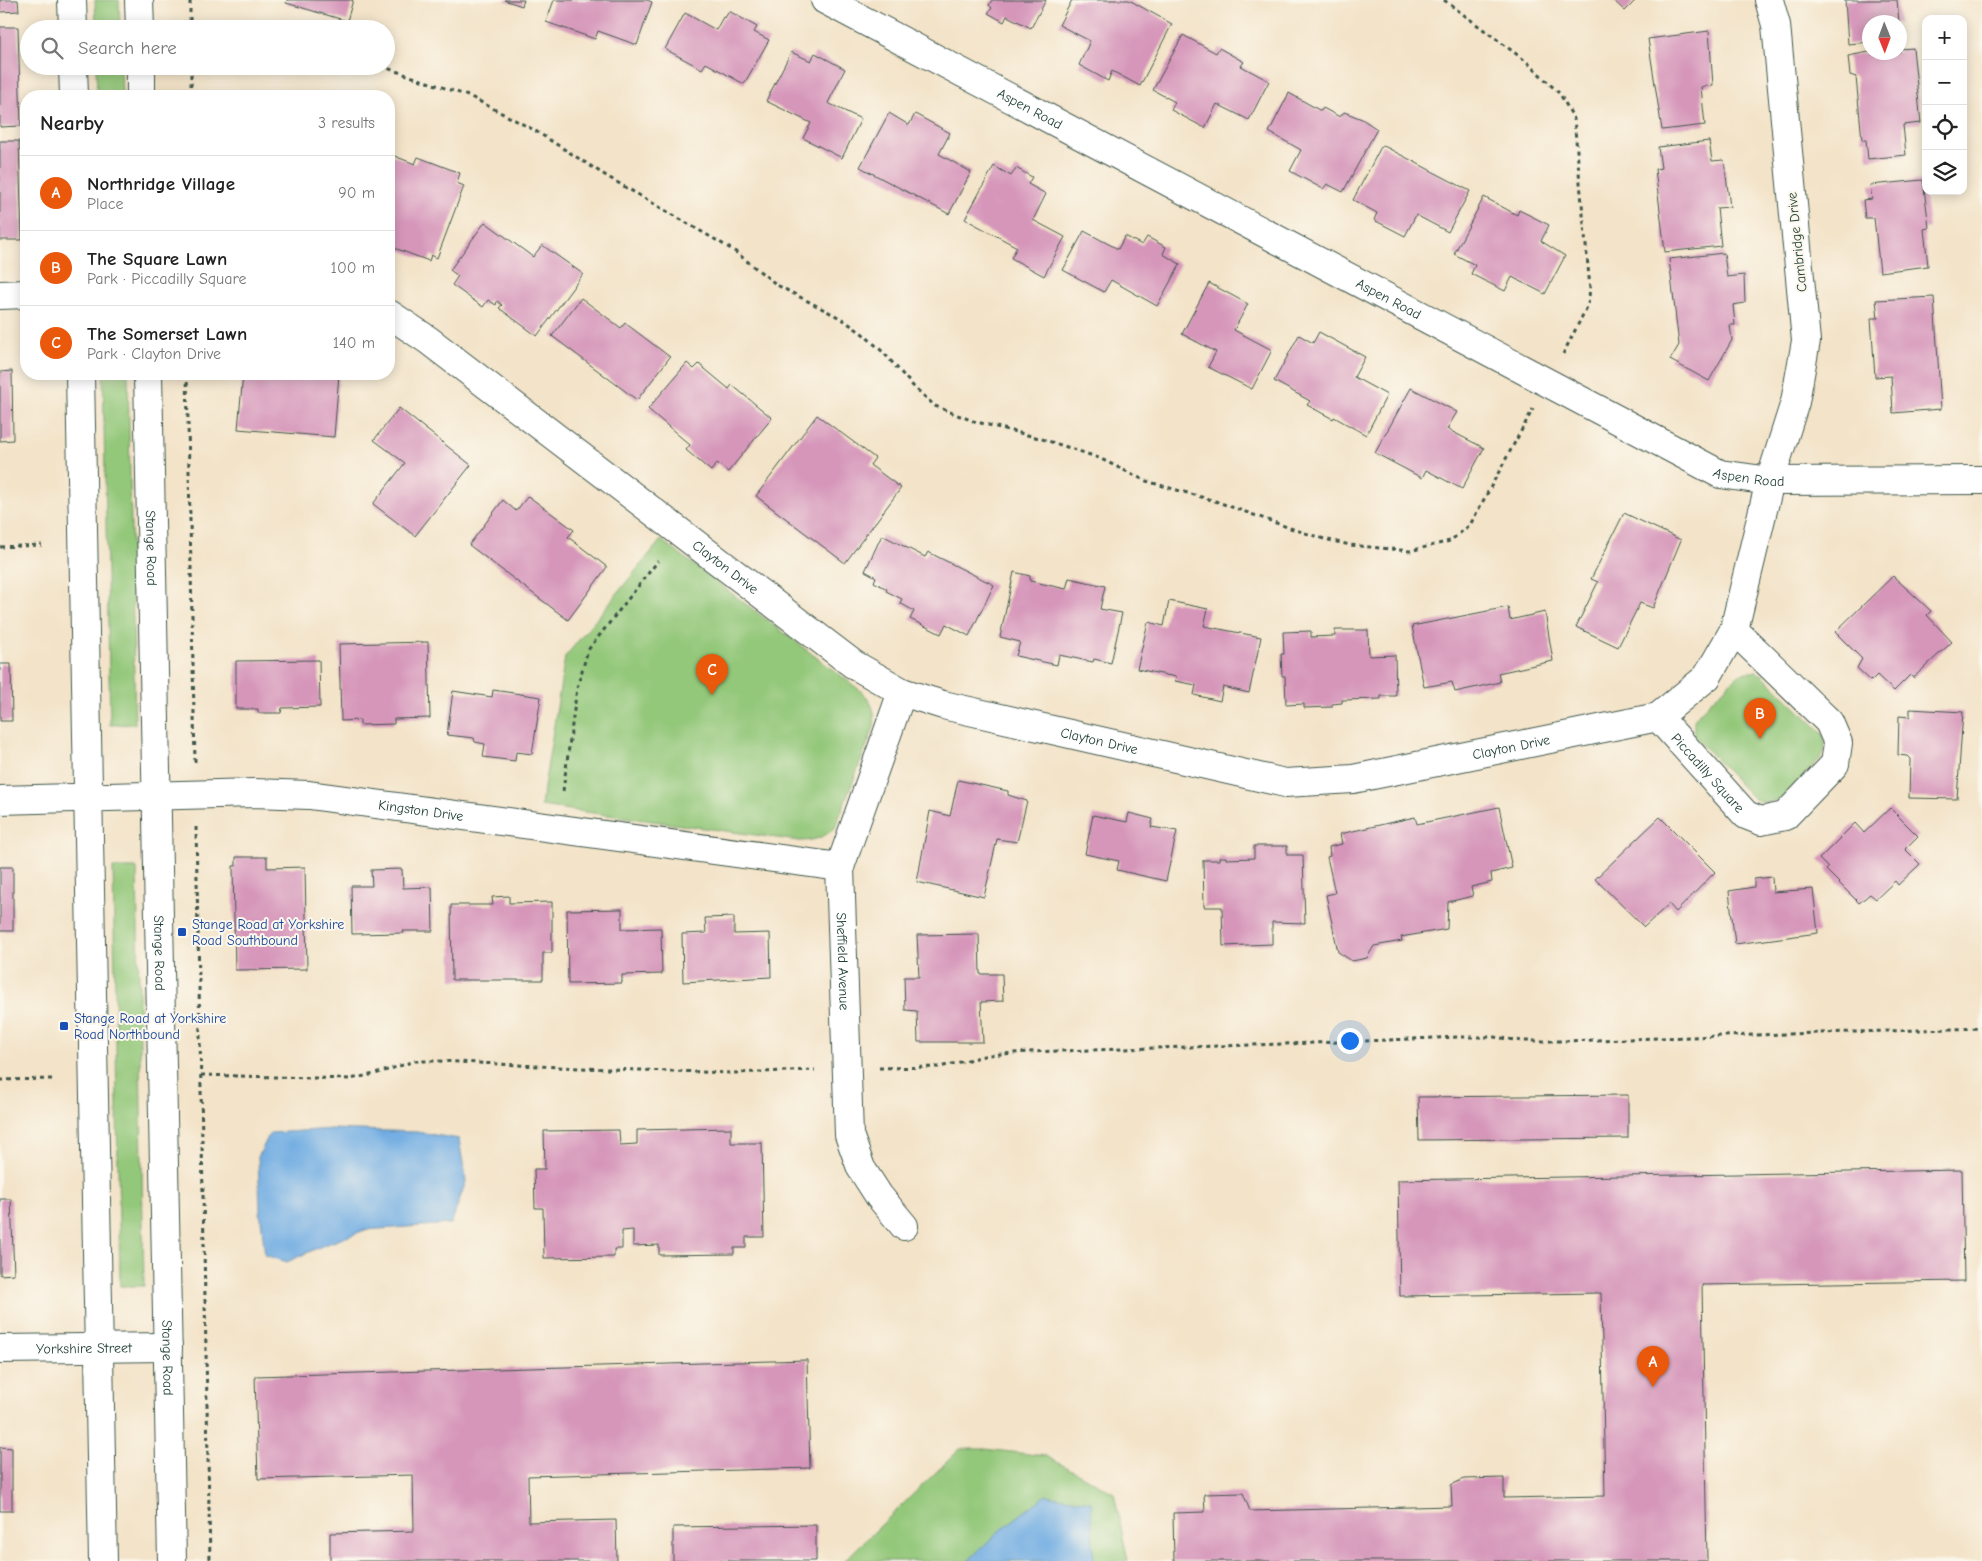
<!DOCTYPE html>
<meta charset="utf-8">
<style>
:root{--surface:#fff;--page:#f2f2f2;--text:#222;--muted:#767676;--line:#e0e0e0;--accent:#ea580c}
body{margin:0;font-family:"Comic Neue",sans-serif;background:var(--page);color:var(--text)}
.controls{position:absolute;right:15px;top:15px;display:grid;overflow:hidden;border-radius:10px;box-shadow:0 2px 12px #0003}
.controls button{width:45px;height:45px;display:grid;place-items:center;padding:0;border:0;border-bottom:1px solid var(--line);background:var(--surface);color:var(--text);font:25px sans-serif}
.compass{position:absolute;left:1862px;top:15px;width:45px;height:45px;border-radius:50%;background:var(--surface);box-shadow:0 2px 12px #0003;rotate:179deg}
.you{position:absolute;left:1349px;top:1040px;width:18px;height:18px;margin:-12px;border:4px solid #fff;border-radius:50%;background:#1a73e8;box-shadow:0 0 0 8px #1a73e833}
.badge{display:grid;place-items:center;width:32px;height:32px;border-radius:50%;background:var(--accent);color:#fff;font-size:16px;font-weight:700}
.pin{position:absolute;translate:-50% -41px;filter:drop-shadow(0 1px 2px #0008)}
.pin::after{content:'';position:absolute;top:26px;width:18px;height:15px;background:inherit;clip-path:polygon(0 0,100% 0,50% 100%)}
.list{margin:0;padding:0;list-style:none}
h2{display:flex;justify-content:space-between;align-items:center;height:65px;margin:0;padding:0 20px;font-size:21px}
h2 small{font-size:16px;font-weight:400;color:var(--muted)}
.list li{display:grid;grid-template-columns:32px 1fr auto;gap:15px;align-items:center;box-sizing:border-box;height:75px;padding:0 20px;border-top:1px solid var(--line)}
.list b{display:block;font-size:19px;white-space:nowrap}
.list p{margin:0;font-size:16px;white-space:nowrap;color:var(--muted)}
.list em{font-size:16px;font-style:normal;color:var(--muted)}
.icon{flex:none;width:28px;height:28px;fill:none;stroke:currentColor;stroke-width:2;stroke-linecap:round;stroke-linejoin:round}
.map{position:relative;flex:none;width:1982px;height:1561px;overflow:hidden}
.search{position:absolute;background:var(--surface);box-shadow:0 2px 12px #0003;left:20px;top:20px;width:375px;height:55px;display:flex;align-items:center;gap:12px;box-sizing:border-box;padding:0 18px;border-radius:28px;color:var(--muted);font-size:19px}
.panel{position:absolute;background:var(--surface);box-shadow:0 2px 12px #0003;left:20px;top:90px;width:375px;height:290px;border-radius:20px}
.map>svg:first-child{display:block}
</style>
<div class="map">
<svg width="1982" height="1561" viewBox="0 0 1982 1561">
<rect width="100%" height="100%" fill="#fbf7ec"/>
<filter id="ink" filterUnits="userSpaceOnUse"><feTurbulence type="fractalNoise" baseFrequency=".02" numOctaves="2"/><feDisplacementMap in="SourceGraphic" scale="10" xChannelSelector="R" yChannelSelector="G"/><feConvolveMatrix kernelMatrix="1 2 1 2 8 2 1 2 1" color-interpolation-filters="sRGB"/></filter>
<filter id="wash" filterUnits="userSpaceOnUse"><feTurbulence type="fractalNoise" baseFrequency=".0096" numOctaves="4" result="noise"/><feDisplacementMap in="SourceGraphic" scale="20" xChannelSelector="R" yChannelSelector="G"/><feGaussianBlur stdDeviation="1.12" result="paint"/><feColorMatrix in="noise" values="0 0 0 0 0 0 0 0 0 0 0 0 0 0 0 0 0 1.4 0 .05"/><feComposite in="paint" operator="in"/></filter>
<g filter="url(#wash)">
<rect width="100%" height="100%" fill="#f3e3c8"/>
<path fill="#93c779" stroke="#598256" d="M95 0H119L120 29H96Z
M96 66H121L122 96H97Z
M103 374H128L135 724 110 725Z
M661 540 861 691C872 702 876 711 874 727L835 828C823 838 814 841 799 841L541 806 565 657Z
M1747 672H1756L1763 675 1823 734C1826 744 1826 750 1820 759L1780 800 1761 802 1753 798 1694 736V720L1701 711 1739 674Z
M113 868H137L144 1286H120Z
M960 1449H985L1046 1456 1114 1493 1128 1561H844Z"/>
<path fill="#70ace2" stroke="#48748b" d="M332 1129 417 1132 459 1139 466 1181 451 1224 365 1230 322 1246 287 1262 265 1255 260 1211 258 1157 270 1133Z
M1046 1495 1091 1502 1094 1561H968L998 1532Z"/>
<g id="blocks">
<path fill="#d696ba" d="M0 0H18L19 11 0 12Z
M287 0H353L347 21 286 3Z
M504 0H524L522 6Z
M554 0H647L652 2 637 45 598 31 595 39 546 22Z
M992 0H1046L1031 28 1007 16 1004 22 988 13 992 8 989 5Z
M1072 0H1129L1172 24 1140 86 1112 71 1108 81 1079 65 1090 41 1059 25Z
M1613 0H1636L1625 11Z
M1845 0H1897L1899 22H1870V42L1848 44Z
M729 11 757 27 754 32 769 40 744 84 706 63 702 69 665 49 685 13 716 30 723 17 725 18Z
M0 27H18L21 126 0 127Z
M1709 31 1713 85 1701 87 1705 125 1662 130 1648 39Z
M1183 35 1216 53 1219 48 1244 62 1241 66 1269 81 1249 120 1217 104 1205 128 1171 110 1175 102 1153 90Z
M1913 48 1921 123 1903 125 1906 155 1868 159 1866 140H1862L1856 77 1850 75 1848 56 1869 52H1900V49Z
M791 52 811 61 815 53 845 69 828 103 861 119 842 158 803 138 811 123 766 101Z
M1289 93 1321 111 1323 108 1340 117 1344 112 1362 119 1377 129 1343 192 1327 184 1323 189 1290 171 1301 150 1269 132Z
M889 113 909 125 915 114 950 133 939 154 971 172 949 214 860 167Z
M0 141H19L22 240H0Z
M1709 141 1712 161 1724 160 1730 207 1717 208 1721 246 1665 252 1655 169 1661 168 1658 147Z
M1382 145 1470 191 1448 232 1416 215 1405 236 1374 220 1377 213 1353 200Z
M389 154 415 164 418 157 460 173 457 183 464 186 437 258 431 255 429 261 389 246Z
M994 166 1011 176 1016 168 1032 177 1028 184 1046 194 1033 220 1065 237 1044 276 1011 258 1017 247 965 219Z
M1923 180 1929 228 1924 229 1928 266 1880 272 1874 218H1865L1863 200 1872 199 1870 185Z
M1484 197 1517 215 1519 210 1549 225 1541 241 1565 256 1545 294 1512 277 1505 291 1471 274 1475 265 1454 254Z
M485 222 533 257 542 245 583 274 537 336 499 308 502 305 497 301 496 305 488 300 483 307 452 285 458 276 450 270Z
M1084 231 1118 249 1125 236 1142 245 1147 237 1166 247 1163 254 1180 264 1157 306 1111 280 1104 292 1063 270Z
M1724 253 1727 277 1744 275 1745 303 1733 305 1735 325H1730L1732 340 1709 381 1670 360 1679 345 1669 259Z
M1209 283 1248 304 1234 330 1272 350 1252 389 1208 367 1216 352 1182 334Z
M1934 297 1941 409 1893 413 1891 376 1875 377 1871 318H1878L1876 300Z
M581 298 621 328 625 323 670 357 637 400 552 336Z
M1319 332 1365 357 1354 377 1387 395 1366 435 1334 417 1333 419 1307 405 1310 401 1274 381 1299 335 1313 343Z
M687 363 694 369 699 364 729 389 732 385 772 418 728 472 717 463 711 471 686 450 690 445 648 409Z
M12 371 13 440 0 441V372Z
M243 374H339L334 437 238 429Z
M1411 388 1457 412 1447 429 1484 448 1462 489 1426 470 1422 478 1375 453Z
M399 408 471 465 415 536 373 504 405 463 374 440Z
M817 415 875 458 870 465 901 488 845 563 756 496Z
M528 496 574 530 568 537 607 567 568 620 469 545 503 500 516 511Z
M1624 513 1681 540 1653 608 1640 603 1618 647 1576 627 1598 582 1591 579Z
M882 535 925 557 928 552 994 585 969 636 946 624 941 634 910 619 914 611 900 603 902 599 886 591 887 589 874 582 876 577 865 571Z
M1014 572 1030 576V581L1066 589 1069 578 1105 586 1100 609 1122 613 1111 663 1094 659 1093 662 1059 655 1057 665 1016 656 1020 642 1000 637Z
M1893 576 1931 611 1927 615 1952 642 1913 678 1910 675 1894 691 1877 675 1871 681 1857 668 1862 659 1835 632Z
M1169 601 1208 609 1204 626 1261 637 1249 693 1223 687 1220 701 1194 695 1196 685 1175 681 1176 677 1137 669 1148 622 1164 626Z
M1508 607 1510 620 1545 612 1553 661 1498 673 1500 682 1455 692 1452 682 1424 687 1412 626Z
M1335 630H1368L1369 656 1395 655 1396 696H1381V699L1342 700V703L1332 704V707L1304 708V704L1286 705 1285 676H1282L1281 654H1284L1283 632 1311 631V637L1335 636Z
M428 642 430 718 394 719V724L360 725V720L341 721 339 644Z
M319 660 320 707 282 708 281 713H258V709H236V661Z
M0 664H11L12 721H0Z
M493 690 541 697 532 754 516 752 515 761 483 757 485 744 475 742 474 738 447 735 453 691 492 697Z
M1910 709 1963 712 1957 799 1909 798 1910 759 1907 756 1898 755 1899 716 1910 717Z
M958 780 1008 791V795L1027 801 1017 842 997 839 984 897 917 882 930 811 950 816Z
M1499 807 1512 868 1491 873 1492 882 1471 887 1473 896 1448 902 1447 929 1401 937 1402 941 1374 946 1367 958 1352 961 1338 952 1326 895 1335 893 1327 857 1330 856 1329 847 1342 844 1340 834 1415 817 1417 824Z
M1890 808 1918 836 1905 849 1920 864 1898 885 1895 881 1876 899 1870 894 1859 903 1826 870 1828 868 1819 859 1855 823 1864 833Z
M1129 813 1153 819 1151 827 1177 831 1166 881 1117 870 1119 861 1085 854 1093 815 1127 822Z
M1660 817 1715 872 1676 912 1669 904 1644 927 1595 879Z
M1254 846H1287V855H1303L1305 923 1272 922V944L1223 946 1222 907H1204L1203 860H1219V857H1226V859L1254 858Z
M236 857H267V868L305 867 307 969 235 970 233 866H236Z
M0 867H13V931H0Z
M402 869 403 888 432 887 433 931H403L404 933 352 934 351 886H372L371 870Z
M1772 877 1773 892 1813 889 1818 933 1735 944 1729 891 1754 887V879Z
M509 896V903L552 902V953H543V980H452L451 905H493L492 897Z
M622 909V929L661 928 662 974 622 975V983L568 984 567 910Z
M734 917V934L770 933 771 977 683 982 682 934 706 933 705 918Z
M979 934 980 974H1002L1003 1001 981 1002 983 1042H918L917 1011 905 1010 904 977H919L917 935Z
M1628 1095V1138L1419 1140 1418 1097Z
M731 1128V1143H762L764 1237H746V1248H734V1254L659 1255V1245L633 1246V1230L622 1231V1249H614V1257L544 1258 543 1208H535L534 1169H545L544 1131 619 1130 620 1145 637 1144V1130Z
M1962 1170 1964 1281 1702 1285 1707 1561H1174L1173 1513 1205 1512 1204 1494 1243 1493 1250 1511 1452 1506 1451 1485 1464 1479 1504 1478V1498L1605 1496 1601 1293 1400 1296 1398 1180Z
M0 1199H11L14 1274 0 1275Z
M807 1360 810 1468 528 1476 529 1522 616 1520 617 1561H330V1533L414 1531 413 1475 258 1479 255 1376Z
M0 1447 12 1448V1511H0Z
M816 1525V1561H673V1527Z"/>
</g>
</g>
<g filter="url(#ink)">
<use href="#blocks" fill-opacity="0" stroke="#3f564a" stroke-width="1"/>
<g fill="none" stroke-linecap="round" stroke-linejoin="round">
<defs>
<g id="street">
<path id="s1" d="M825 0 1720 474 1770 481 1982 480"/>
<path d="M0 295 26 294"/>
<path id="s2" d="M389 314 428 340 853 664 902 692 943 705 1285 783 1353 779 1658 717 1707 677 1734 630 1770 481 1795 402 1806 341 1776 25 1769 0"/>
<path id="s3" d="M902 692 840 867 849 1135 861 1168 879 1196 904 1226"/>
<path id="s4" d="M1658 717 1746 815 1761 821 1785 816 1835 764 1838 743 1829 722 1734 630"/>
<path id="s5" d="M0 800 254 793 309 795 840 867"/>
<path id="s6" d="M0 1349 168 1347"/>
</g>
<g id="secondary">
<path d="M72 0 73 29"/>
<path d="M139 0 140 29"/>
<path d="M73 66 74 96"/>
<path d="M141 66V96"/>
<path d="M80 374 103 1561"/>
<path id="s7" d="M148 374 172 1561"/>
</g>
</defs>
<use href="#street" stroke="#3f564a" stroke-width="30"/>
<use href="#secondary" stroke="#3f564a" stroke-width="30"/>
<path stroke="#3f564a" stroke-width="3" stroke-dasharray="4 4" stroke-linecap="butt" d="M1444 0 1527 62 1560 94 1574 119 1590 288 1588 305 1562 356
M189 24 228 29
M190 29V0
M191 66V96
M381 66 471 97 534 130 608 177 733 250 777 285 842 319 863 334 883 352 913 386 935 406 973 421 1039 438 1073 449 1099 458 1146 481 1215 501 1290 528 1324 539 1350 545 1410 551 1450 541 1470 525 1533 409
M187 374 195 763
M0 547 42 545
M563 791 577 688 588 650 658 561
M196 827 210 1561
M879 1068 940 1067 988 1055 1028 1052 1314 1043 1459 1037H1494L1522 1041H1562L1982 1028
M201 1075 350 1079 375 1074 415 1061H438L579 1068 733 1073 815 1070
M0 1080 52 1079"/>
<use href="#street" stroke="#fff" stroke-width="28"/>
<use href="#secondary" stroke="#fff" stroke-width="28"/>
</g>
</g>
<g fill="#1a4fb4" stroke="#fbf7ec" stroke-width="2">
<rect x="177" y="927" width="10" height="10" rx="2.5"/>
<rect x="59" y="1021" width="10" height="10" rx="2.5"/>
</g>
<g text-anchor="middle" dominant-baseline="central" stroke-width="4" stroke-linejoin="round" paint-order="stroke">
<g font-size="14" fill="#1f3d34" stroke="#fbf7ec">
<text stroke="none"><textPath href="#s1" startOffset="232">Aspen Road</textPath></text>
<text transform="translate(1797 242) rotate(-96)">Cambridge Drive</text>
<text stroke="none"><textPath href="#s1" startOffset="638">Aspen Road</textPath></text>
<text stroke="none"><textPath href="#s1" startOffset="1042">Aspen Road</textPath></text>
<text stroke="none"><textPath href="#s7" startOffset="174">Stange Road</textPath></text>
<text stroke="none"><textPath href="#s2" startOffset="421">Clayton Drive</textPath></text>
<text stroke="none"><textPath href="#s2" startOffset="841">Clayton Drive</textPath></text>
<text stroke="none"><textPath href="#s2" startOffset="1261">Clayton Drive</textPath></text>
<text stroke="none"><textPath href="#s4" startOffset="75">Piccadilly Square</textPath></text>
<text stroke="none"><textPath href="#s5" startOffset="422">Kingston Drive</textPath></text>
<text stroke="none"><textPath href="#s7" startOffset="579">Stange Road</textPath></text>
<text stroke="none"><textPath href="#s3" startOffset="280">Sheffield Avenue</textPath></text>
<text stroke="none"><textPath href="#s6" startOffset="84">Yorkshire Street</textPath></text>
<text stroke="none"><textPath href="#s7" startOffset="984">Stange Road</textPath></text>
</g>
<g font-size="14" fill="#164399" stroke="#fbf7ec" text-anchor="start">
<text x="192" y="924">Stange Road at Yorkshire<tspan x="192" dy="16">Road Southbound</tspan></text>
<text x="74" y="1018">Stange Road at Yorkshire<tspan x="74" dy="16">Road Northbound</tspan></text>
</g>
</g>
</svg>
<div class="controls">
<button>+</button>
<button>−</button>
<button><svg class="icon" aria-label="locate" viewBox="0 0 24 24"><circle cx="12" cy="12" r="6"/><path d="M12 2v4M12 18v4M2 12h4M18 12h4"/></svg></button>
<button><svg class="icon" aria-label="layers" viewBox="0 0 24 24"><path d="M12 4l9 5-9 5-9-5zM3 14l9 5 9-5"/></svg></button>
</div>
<svg class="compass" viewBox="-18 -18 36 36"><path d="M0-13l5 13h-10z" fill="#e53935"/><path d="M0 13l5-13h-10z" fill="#767676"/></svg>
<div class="you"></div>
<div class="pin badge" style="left:1653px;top:1387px">A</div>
<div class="pin badge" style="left:1760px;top:739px">B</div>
<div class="pin badge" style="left:712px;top:695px">C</div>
<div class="search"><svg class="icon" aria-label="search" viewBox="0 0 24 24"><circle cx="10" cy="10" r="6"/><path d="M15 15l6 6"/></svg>Search here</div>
<section class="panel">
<h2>Nearby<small>3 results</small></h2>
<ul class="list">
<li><span class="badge">A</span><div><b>Northridge Village</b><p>Place</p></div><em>90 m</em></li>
<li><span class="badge">B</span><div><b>The Square Lawn</b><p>Park · Piccadilly Square</p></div><em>100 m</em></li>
<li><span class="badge">C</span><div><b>The Somerset Lawn</b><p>Park · Clayton Drive</p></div><em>140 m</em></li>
</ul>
</section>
</div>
